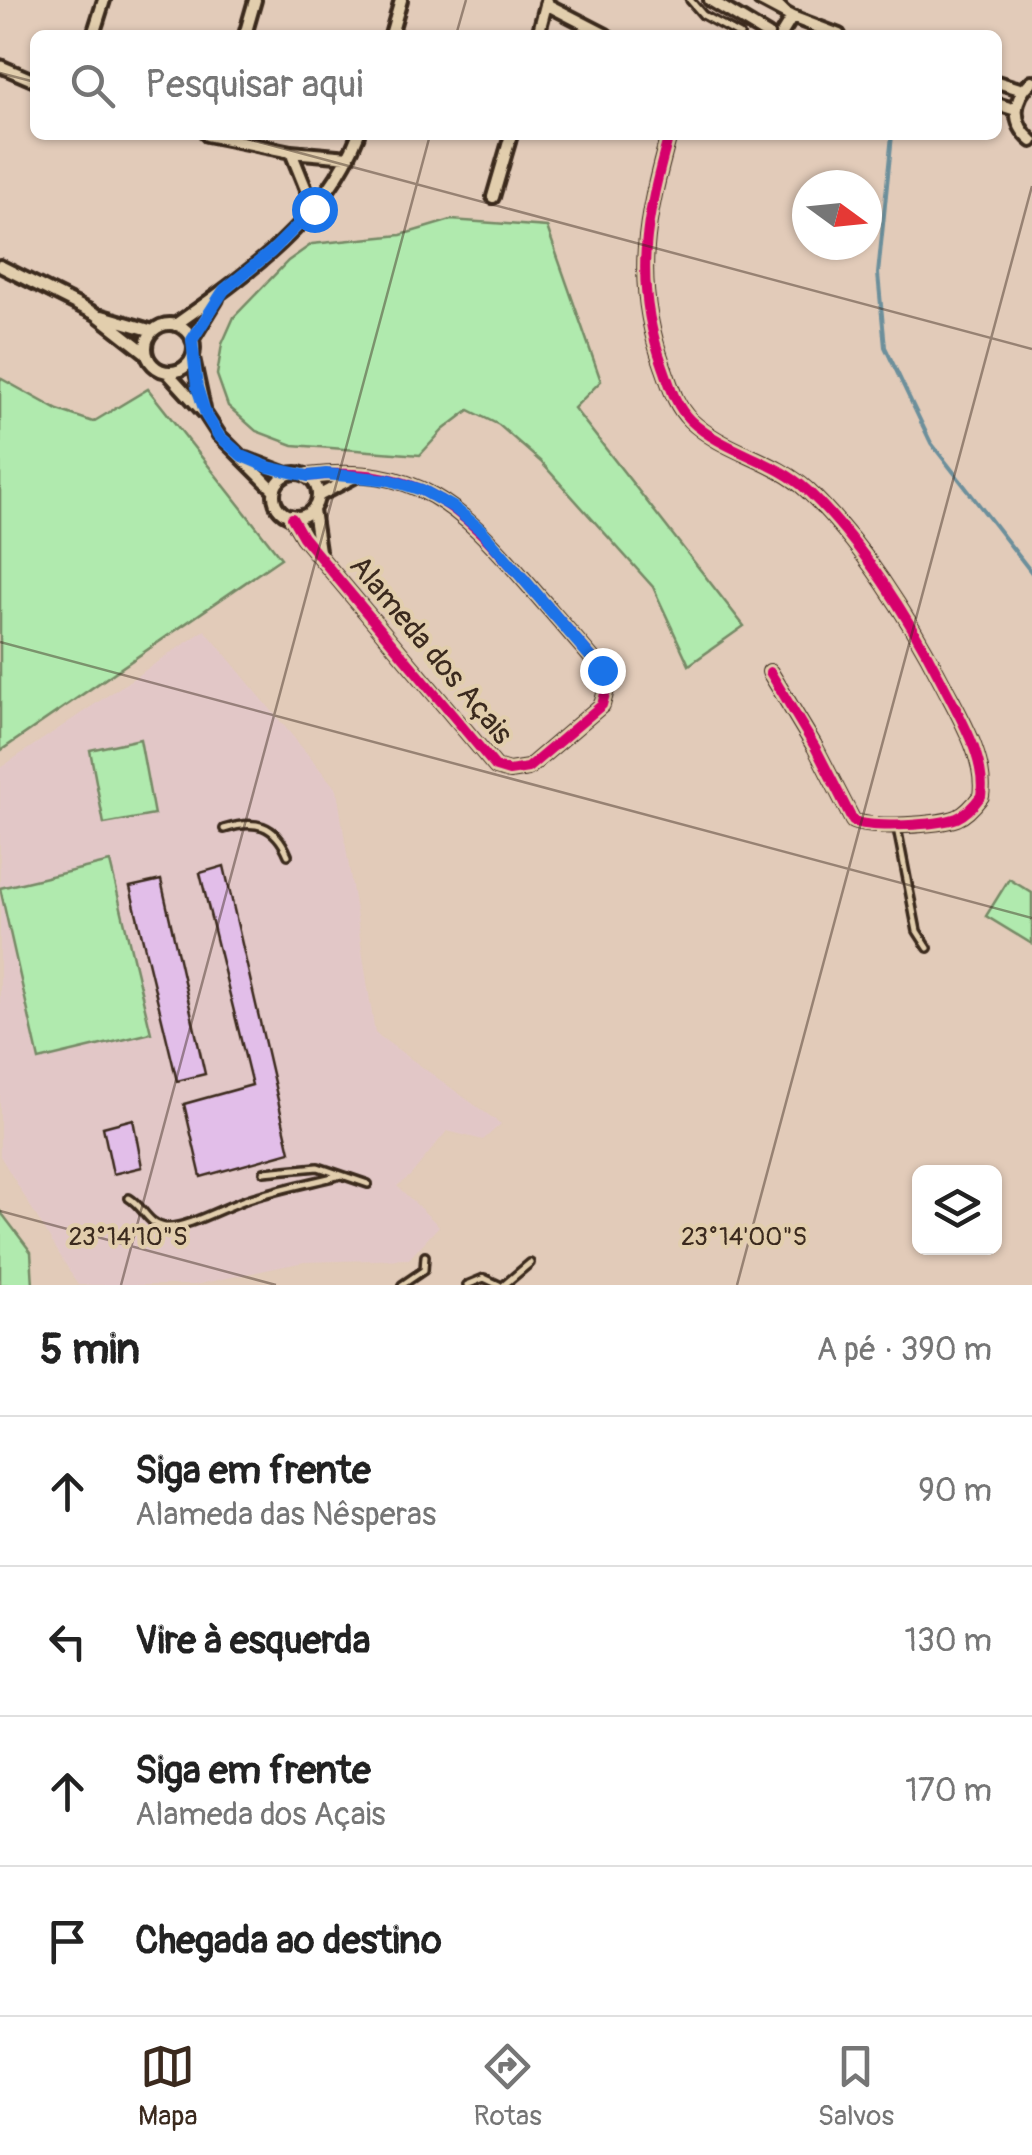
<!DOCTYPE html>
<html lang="pt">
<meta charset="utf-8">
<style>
:root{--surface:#fff;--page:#f2f2f2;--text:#222;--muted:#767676;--line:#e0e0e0;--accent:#3b2a1e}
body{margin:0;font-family:Pangolin,sans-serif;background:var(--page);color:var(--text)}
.controls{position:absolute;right:30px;bottom:30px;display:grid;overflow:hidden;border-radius:15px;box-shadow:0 2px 8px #0004}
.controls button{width:90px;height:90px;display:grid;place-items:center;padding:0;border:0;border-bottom:2px solid var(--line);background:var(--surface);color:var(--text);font:50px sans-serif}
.compass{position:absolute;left:792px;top:170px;width:90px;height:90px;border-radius:50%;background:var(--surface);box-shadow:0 2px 8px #0004;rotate:105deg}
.stop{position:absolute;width:30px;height:30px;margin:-22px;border:8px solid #1a73e8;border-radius:50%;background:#fff}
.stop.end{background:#1a73e8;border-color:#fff;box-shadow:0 2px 10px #0008}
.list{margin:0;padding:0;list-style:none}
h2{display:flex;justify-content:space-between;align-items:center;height:130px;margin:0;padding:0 40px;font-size:42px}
h2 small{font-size:32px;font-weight:400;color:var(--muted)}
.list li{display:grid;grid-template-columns:65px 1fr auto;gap:30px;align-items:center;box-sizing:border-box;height:150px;padding:0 40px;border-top:2px solid var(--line)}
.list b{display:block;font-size:38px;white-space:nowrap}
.list p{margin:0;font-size:32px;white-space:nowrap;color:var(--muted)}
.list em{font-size:32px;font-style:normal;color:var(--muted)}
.icon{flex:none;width:55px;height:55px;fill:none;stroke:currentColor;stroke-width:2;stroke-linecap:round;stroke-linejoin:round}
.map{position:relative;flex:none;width:1032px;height:1285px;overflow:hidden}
.search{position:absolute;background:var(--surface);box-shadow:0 2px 8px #0004;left:30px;right:30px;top:30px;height:110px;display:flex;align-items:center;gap:25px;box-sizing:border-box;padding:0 35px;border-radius:15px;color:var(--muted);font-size:38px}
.sheet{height:730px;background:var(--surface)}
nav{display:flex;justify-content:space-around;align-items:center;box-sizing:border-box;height:140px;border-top:2px solid var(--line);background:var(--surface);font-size:28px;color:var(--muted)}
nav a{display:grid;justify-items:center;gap:5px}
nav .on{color:var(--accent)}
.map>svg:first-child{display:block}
</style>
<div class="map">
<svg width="1032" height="1285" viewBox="0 0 1032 1285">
<rect width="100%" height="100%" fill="#e2cbb9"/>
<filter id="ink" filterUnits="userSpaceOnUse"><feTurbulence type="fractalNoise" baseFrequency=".01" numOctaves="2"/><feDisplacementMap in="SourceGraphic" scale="20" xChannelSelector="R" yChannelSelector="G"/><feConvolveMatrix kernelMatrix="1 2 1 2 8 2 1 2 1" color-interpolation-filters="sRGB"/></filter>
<g filter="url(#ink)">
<path fill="#e2c7c7" d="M205 630 337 790 375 1033 501 1124 483 1140 447 1131 410 1176 397 1186 439 1226 409 1259 304 1262 194 1285H78L0 1156V768Z"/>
<path fill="#b0eaae" stroke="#768a66" stroke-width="2.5" d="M451 220 547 227 601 381 574 408 744 626 689 665 653 587 541 462 499 425 469 410 443 430 420 455 293 445 256 431 228 406 217 375 222 344 234 317 288 261 312 244 401 235Z
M0 378 58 410 93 422 148 389 281 558 0 751Z
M140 739 154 815 104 824 90 750Z
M110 862 151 1033 39 1060 0 888Z
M1009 879 1032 893V944L986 916Z
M0 1211 31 1252 33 1285H0Z"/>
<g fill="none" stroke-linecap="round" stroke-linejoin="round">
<path stroke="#6c8f9b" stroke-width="4" d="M892 135 878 274 885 347 931 443 1032 573"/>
</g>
<path fill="#e2bee9" stroke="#3b2a1e" stroke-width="2.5" d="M224 866 290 1152 201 1177 184 1104 252 1085 200 873Z
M161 880 205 1074 177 1081 130 887Z
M133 1119 142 1167 113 1174 103 1127Z"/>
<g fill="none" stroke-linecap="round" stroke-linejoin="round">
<defs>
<path id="service" d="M690 0 703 15 740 35
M776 0 787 11
M897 828 917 931 928 948
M224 829C255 819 275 824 288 855
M264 1172 318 1167 368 1184
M129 1198C143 1206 148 1225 165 1227 186 1229 226 1206 248 1199 278 1189 310 1183 341 1175
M402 1285 424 1270 425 1256
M467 1285 484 1278 499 1285
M504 1285 530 1263"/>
<path id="minor" d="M710 0 768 35
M760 0 792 17 839 35
M546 4 606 35
M93 35 104 0
M245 35 255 0
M391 35 401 0
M538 35 547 1
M781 35 792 17
M0 66 35 81
M1032 81C1012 99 1011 123 1032 141
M997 82 1023 90
M997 104 1016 110
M207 135 291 152 349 157
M669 135C646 219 632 281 663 366 670 385 675 405 690 420 723 452 773 459 807 490 860 540 909 618 942 682 958 714 987 759 981 796 975 804 967 814 957 818 937 825 873 829 853 821L815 747 770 672
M291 152 314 209
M493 197 511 135
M0 266 96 314 146 353
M102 316 153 331
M146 348a24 24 0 1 1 48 0a24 24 0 1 1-48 0Z
M175 325C246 276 326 218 358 135
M192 340 217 299
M193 358 204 409
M167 372 206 415 219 435 274 490
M247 459 287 474
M274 495a22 22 0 1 1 44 0a22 22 0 1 1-44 0Z
M318 496 356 476
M313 510 319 551
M292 518 303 537 496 767 509 771 528 768 602 705 606 690 602 670C577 640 551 611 526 582 460 506 416 463 308 476"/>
</defs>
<use href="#service" stroke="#3b2a1e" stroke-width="12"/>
<use href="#minor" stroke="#3b2a1e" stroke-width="18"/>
<use href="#service" stroke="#e2cead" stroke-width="5"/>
<use href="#minor" stroke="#e2cead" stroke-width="10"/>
<defs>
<path id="cycleway" d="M669 135C646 219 632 281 663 366 670 385 675 405 690 420 723 452 773 459 807 490 860 540 909 618 942 682 958 714 987 759 981 796 975 804 967 814 957 818 937 825 873 829 853 821L815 747 770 672
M292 518 303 537 496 767 509 771 528 768 602 705 606 690 602 670C577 640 551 611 526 582 460 506 416 463 308 476"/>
</defs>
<use href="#cycleway" stroke="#e2cead" stroke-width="16"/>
<use href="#cycleway" stroke="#d6006c" stroke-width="10"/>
</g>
</g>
<g fill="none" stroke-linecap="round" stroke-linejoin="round" filter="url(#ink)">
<path stroke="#1a73e8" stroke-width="12" d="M314 209 271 252 224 290 192 340 197 387 206 415 219 436 242 456 268 467 308 476 326 474 390 480 422 490 453 507 481 530 602 670"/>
</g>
<path fill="none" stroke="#3b2a1e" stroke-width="2.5" stroke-opacity="0.45" d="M456 35 466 0M0 73 35 82M233 135 1032 349M0 642 1032 918M0 1211 276 1285M121 1285 430 135M737 1285 1032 186"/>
<g text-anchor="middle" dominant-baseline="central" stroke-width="8" stroke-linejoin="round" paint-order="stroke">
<g font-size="30" fill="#3b2a1e" stroke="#e2cead">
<text transform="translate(431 650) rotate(50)">Alameda dos Açais</text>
</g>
</g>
<g font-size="25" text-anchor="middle" fill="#3b2a1e" stroke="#e2cead" stroke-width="8" stroke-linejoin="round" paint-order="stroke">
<text x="128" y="1245">23°14'10"S</text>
<text x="744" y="1245">23°14'00"S</text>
</g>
</svg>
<div class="controls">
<button><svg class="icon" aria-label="layers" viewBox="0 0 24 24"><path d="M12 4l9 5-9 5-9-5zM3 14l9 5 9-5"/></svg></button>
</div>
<svg class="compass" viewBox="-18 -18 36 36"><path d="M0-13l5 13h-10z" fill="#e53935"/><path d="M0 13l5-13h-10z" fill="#767676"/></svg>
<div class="stop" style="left:314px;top:209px"></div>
<div class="stop end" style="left:602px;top:670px"></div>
<div class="search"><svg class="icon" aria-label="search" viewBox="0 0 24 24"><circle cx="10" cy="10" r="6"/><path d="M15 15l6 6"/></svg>Pesquisar aqui</div>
</div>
<section class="sheet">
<h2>5 min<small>A pé · 390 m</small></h2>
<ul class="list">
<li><svg class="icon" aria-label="ahead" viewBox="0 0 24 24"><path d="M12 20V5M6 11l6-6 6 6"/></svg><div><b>Siga em frente</b><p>Alameda das Nêsperas</p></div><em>90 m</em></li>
<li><svg class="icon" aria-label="left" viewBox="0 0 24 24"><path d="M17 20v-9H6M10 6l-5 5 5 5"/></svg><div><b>Vire à esquerda</b></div><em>130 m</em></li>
<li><svg class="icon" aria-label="ahead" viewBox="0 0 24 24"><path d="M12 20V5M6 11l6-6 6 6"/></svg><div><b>Siga em frente</b><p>Alameda dos Açais</p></div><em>170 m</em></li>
<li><svg class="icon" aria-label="arrive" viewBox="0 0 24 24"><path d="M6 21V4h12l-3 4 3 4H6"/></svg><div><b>Chegada ao destino</b></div></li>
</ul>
</section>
<nav>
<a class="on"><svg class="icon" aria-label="map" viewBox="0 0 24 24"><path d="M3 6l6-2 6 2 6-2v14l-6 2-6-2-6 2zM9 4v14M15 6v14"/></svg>Mapa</a>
<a><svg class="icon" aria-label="directions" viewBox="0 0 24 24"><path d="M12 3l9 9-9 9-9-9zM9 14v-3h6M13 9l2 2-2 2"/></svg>Rotas</a>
<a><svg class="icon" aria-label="saved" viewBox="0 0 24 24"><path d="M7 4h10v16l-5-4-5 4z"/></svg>Salvos</a>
</nav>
